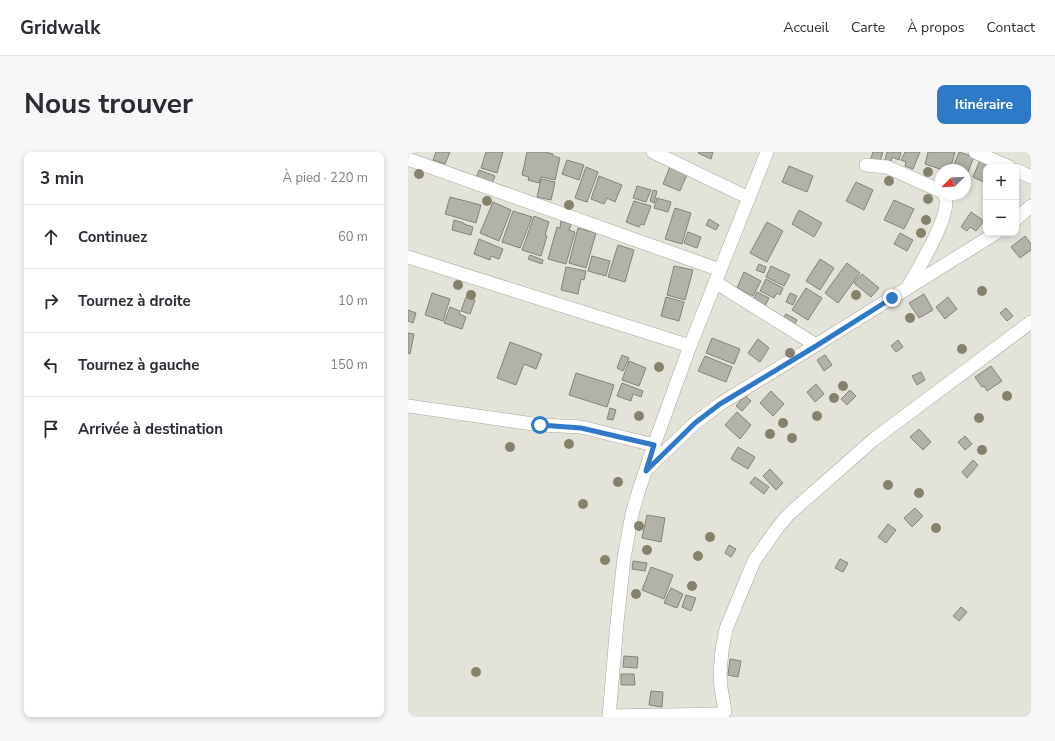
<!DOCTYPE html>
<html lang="fr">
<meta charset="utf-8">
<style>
:root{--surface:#fff;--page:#f7f7f7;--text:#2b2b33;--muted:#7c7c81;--line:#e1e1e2;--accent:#2f79c9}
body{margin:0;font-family:"Nunito Sans",sans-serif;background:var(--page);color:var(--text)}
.controls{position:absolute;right:12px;top:12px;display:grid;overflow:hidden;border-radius:8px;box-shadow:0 2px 6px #0003}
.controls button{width:36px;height:36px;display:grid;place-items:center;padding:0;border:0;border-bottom:1px solid var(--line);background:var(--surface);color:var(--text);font:20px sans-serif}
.compass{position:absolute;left:527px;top:12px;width:36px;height:36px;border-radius:50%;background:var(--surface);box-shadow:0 2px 6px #0003;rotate:246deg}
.stop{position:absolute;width:12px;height:12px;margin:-9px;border:3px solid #2f79c9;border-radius:50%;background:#fff}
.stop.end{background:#2f79c9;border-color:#fff;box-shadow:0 1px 4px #0008}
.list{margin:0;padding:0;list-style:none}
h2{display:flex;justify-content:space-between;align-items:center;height:52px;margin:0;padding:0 16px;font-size:17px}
h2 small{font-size:13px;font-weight:400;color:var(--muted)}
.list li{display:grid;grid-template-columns:26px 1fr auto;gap:12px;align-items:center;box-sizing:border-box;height:64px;padding:0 16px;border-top:1px solid var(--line)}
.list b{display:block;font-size:15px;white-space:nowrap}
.list em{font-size:13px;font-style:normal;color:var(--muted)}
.icon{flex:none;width:22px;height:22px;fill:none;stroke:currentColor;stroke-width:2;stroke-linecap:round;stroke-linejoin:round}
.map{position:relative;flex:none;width:623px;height:565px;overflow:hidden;border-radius:8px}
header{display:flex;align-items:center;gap:24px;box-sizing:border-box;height:56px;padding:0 20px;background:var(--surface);border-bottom:1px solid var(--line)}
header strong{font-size:19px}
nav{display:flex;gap:22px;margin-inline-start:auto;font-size:14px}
.intro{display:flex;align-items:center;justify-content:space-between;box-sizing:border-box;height:96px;padding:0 24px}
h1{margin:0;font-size:28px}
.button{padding:10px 18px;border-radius:8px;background:var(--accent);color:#fff;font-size:14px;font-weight:700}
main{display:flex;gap:24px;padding:0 24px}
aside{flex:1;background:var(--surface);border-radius:8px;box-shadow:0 2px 6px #0003}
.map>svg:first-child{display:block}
</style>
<header>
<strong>Gridwalk</strong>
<nav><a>Accueil</a><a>Carte</a><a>À propos</a><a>Contact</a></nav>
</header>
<div class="intro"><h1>Nous trouver</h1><a class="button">Itinéraire</a></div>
<main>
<aside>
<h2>3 min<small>À pied · 220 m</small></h2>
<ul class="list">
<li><svg class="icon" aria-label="ahead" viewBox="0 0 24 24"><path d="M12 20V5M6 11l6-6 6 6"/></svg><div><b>Continuez</b></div><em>60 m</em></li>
<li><svg class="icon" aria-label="right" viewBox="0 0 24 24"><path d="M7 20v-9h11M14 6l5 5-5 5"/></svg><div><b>Tournez à droite</b></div><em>10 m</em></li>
<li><svg class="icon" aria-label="left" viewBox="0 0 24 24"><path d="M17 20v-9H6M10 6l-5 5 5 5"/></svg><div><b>Tournez à gauche</b></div><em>150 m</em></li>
<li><svg class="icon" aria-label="arrive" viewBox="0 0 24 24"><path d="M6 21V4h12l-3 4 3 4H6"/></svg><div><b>Arrivée à destination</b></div></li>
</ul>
</aside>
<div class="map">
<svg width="623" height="565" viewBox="0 0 623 565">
<rect width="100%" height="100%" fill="#e4e3da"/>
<path fill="#b2b2a9" stroke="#828279" d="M28 0H42L37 12 25 8Z
M78 0H95L89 21 73 16Z
M119 0H137L145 2V4L152 6 147 28 133 25 131 31 120 28 121 25 114 23Z
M291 0H305L303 7 290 1Z
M465 0H475L471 12 462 9Z
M479 0H493L491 8 484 5 482 13 476 12Z
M497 0H512L505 17 497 14 498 10 493 8Z
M520 0H547L542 18H533V21L531 20 532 17 517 12Z
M551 0 566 5 557 27V18H544Z
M159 8 176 13 171 28 154 22Z
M572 8 587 15H578V31L565 25Z
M263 12 280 20 272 39 255 32Z
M381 14 405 24 399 40 374 30Z
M178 15 190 20 179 50 167 46Z
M71 18 87 24 84 32 68 26Z
M191 24 214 33 207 50 199 46 196 52 183 47Z
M133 27 147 30 143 48 129 45Z
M448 30 465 38 456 58 438 49Z
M229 34 243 38 238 50 225 46Z
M245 38 249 39 246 51 242 49Z
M42 45 73 53 68 71 37 62Z
M249 46 263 50 260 60 246 56Z
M486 48 506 57 496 77 476 68Z
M226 49 243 54 236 73 233 72 231 75 218 70Z
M85 50 103 58 91 89 72 81Z
M267 56 283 61 274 92 257 87Z
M391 58 414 71 406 85 384 72Z
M105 59 124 65 112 96 94 90Z
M563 60 576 69 568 79 562 75 559 79 553 75Z
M126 64 141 70 137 83 139 84 133 104 114 98Z
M301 67 311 73 308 78 298 73Z
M46 68 56 71V72L65 75 63 83 44 78Z
M153 69 163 72 161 78 167 80 158 112 140 107 149 75 152 76Z
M359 70 375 79 359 110 342 101Z
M170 76 188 81 178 116 161 111Z
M280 80 293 85 289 96 276 91Z
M492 81 505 88 499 99 486 92Z
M617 84 623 92V98L612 106 603 95Z
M71 87 95 97 91 107 83 104 82 108 66 102Z
M210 93 226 98 217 130 200 125Z
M122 103 135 108 134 112 120 107Z
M184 104 202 109 198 124 180 119Z
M412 107 426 116 412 138 398 129Z
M439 111 452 121 430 151 417 141Z
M351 112 358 115 356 121 348 118Z
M266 114 285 118 277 148 259 143Z
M363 114 382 123 376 134 358 125Z
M158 115 178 119 176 128 173 127 170 142 153 138Z
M336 120 353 129 345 144 329 136Z
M454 122 471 136 463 145 446 131Z
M358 127 375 136 372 143 369 141 366 146 352 139Z
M398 136 414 146 400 168 384 158Z
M349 140 361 146 356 156 344 151Z
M24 141 42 147 35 169 17 163Z
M382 141 389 144 385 153 378 150Z
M516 142 525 158 511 166 501 151Z
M58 145 67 148 62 162 53 159Z
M258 145 276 150 271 169 253 164Z
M540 145 549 157 537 167 528 155Z
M42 155 52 159 51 162 58 165 54 177 36 171Z
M598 156 605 164 599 169 592 161Z
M0 158 8 161 5 171 0 169Z
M378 162 389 168 385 175 374 168Z
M0 181 6 182 2 202 0 201Z
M304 186 332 197 326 212 298 201Z
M350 187 361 196 352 210 340 201Z
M490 188 495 195 488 200 483 194Z
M102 190 134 202 128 217 116 212 108 233 89 226Z
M214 203 221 206 215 219 209 216Z
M417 203 424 213 416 219 409 208Z
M297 204 324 215 318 230 290 219Z
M221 209 238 216 231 234 214 228Z
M583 214 594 229 579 239 576 234 574 235 567 225Z
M513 220 517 228 509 233 504 224Z
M168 221 206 233 199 255 161 243Z
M214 231 235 239 233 245 225 242 223 249 209 244Z
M408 232 416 242 407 250 399 240Z
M442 238 448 244 439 253 433 247Z
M363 239 376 252 365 264 352 251Z
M337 243 343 249 334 259 328 254Z
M202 256 208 258 205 268 199 267Z
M329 260 343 273 332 287 317 273Z
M511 277 523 290 515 298 502 285Z
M557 284 564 292 557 298 550 290Z
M330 295 347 305 340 317 323 307Z
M565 308 570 313 559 326 554 320Z
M362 317 375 331 368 338 355 324Z
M347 325 361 335 356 342 342 331Z
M507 356 515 364 504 375 496 366Z
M239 363 257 366 253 390 234 386Z
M480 372 488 378 478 391 470 385Z
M321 393 328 397 323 405 317 401Z
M432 407 440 411 435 420 427 416Z
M225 409 239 411 237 419 224 417Z
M243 415 265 423 256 447 234 438Z
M263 436 275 442 269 456 256 451Z
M278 443 288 446 283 459 274 455Z
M553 455 559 460 551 469 545 464Z
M216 504 230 505 229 516 215 515Z
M322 507 333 509 330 525 320 523Z
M213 522H226L227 533H213Z
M243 539 255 540 254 555 241 553Z"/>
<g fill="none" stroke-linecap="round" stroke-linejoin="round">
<defs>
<path id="minor" d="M245 0 341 46
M567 0 601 15
M0 7 312 118
M458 13 479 15 533 39
M608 18 623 25
M608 67 623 54
M0 105 282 194
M307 130 408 193
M500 135C509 118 547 59 536 42
M0 254 132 273 173 275 246 293
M239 317 287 271 312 252 408 193 588 81
M201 564 314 562 317 559 313 536 312 521 314 498 318 477 346 409 367 379 380 363 465 288 623 170
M201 565 209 471 216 406 224 362 230 341 246 293 282 194 359 0"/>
</defs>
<use href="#minor" stroke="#a7a69d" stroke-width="14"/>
<use href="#minor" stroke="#fff" stroke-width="13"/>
</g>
<g fill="#85826b">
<circle cx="520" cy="20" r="5"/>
<circle cx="11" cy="22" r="5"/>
<circle cx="481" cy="29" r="5"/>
<circle cx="520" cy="47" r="5"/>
<circle cx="79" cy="49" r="5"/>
<circle cx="161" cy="53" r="5"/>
<circle cx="518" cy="68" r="5"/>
<circle cx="513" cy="81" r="5"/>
<circle cx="50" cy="133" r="5"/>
<circle cx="574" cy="139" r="5"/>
<circle cx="63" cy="143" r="5"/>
<circle cx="448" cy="143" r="5"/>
<circle cx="502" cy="166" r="5"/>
<circle cx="554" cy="197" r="5"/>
<circle cx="382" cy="201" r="5"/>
<circle cx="251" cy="215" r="5"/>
<circle cx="435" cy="234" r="5"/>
<circle cx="599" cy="244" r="5"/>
<circle cx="426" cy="246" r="5"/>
<circle cx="231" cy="264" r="5"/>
<circle cx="409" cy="264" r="5"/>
<circle cx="571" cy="266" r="5"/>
<circle cx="375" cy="271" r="5"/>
<circle cx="362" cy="282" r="5"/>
<circle cx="384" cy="286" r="5"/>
<circle cx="161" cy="292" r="5"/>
<circle cx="102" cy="295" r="5"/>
<circle cx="574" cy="298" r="5"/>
<circle cx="210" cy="330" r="5"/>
<circle cx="480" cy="333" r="5"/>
<circle cx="511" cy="341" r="5"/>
<circle cx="175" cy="352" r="5"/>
<circle cx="231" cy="374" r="5"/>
<circle cx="528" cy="376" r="5"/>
<circle cx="302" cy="385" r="5"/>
<circle cx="239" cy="398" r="5"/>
<circle cx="290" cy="404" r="5"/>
<circle cx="197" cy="408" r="5"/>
<circle cx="284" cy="434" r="5"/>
<circle cx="228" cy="442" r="5"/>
<circle cx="68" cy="520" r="5"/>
</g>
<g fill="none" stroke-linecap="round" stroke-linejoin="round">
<path stroke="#2f79c9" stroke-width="5" d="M132 273 173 276 246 293 238 319 287 271 312 252 408 194 484 146"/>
</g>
</svg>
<div class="controls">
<button>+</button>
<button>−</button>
</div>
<svg class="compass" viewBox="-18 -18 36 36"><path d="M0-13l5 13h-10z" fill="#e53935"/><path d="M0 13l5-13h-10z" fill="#7c7c81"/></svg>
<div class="stop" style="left:132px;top:273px"></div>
<div class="stop end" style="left:484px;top:146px"></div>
</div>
</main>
